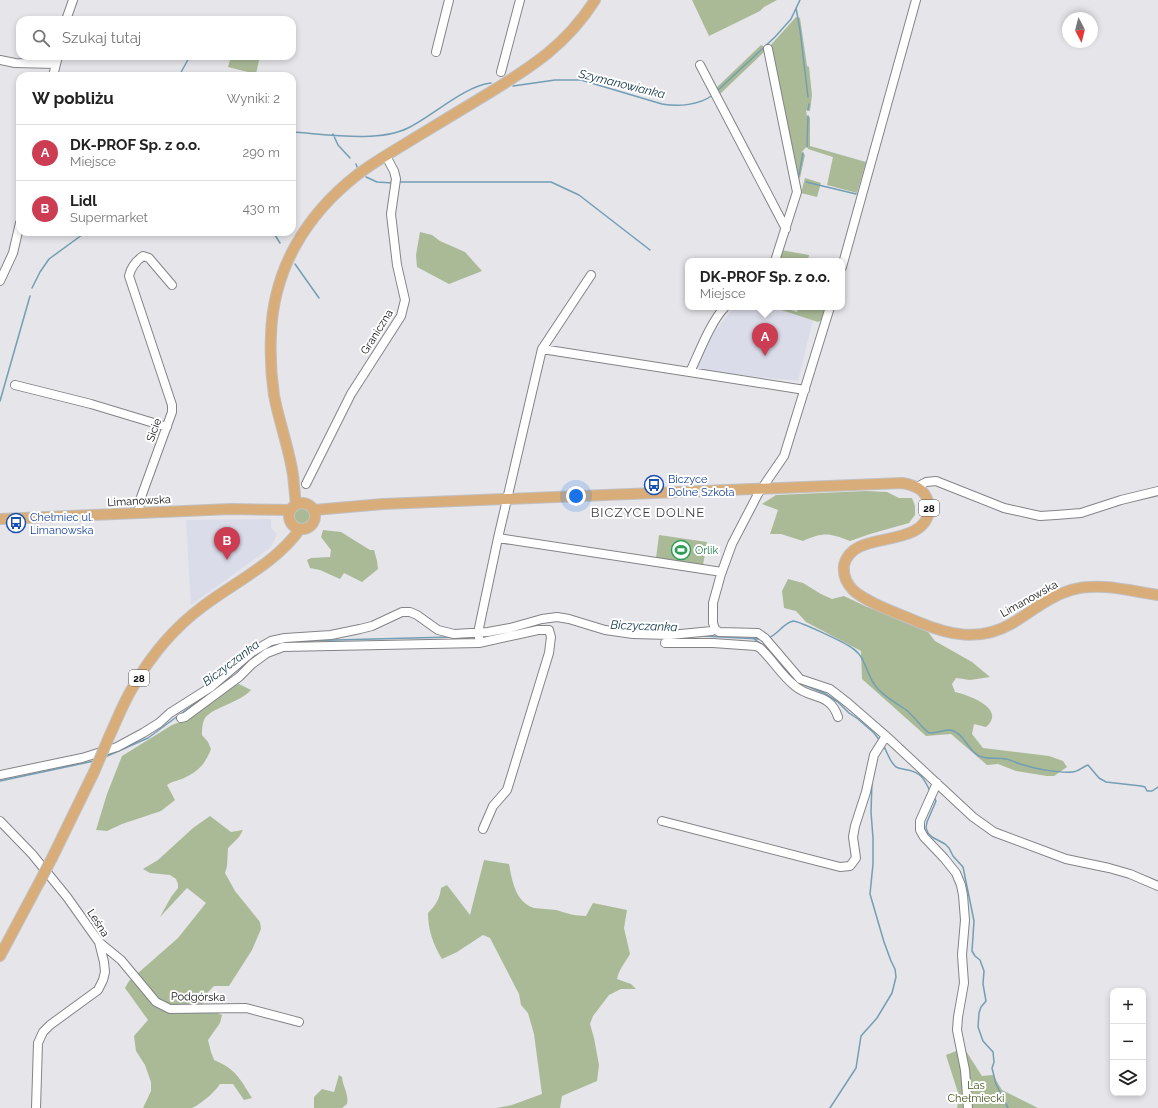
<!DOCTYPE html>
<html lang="pl">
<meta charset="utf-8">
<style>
:root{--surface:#fff;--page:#f6f6f6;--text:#222;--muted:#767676;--line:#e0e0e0;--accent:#cc3c52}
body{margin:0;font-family:Raleway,sans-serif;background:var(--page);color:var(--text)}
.controls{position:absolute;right:12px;bottom:12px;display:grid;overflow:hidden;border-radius:8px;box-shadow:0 2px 6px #0003}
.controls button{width:36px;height:36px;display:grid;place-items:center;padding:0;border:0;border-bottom:1px solid var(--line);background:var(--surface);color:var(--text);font:20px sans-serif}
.compass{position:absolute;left:1062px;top:12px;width:36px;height:36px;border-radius:50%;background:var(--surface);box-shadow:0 2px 6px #0003;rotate:173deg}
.you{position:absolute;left:576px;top:496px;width:14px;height:14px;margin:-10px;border:3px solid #fff;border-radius:50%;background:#1a73e8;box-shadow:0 0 0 6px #1a73e833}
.badge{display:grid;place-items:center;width:26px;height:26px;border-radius:50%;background:var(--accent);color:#fff;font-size:13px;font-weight:700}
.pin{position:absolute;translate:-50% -33px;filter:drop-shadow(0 1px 2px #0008)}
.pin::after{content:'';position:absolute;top:21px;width:14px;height:12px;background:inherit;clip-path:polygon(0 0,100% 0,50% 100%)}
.popup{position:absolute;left:685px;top:258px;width:160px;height:52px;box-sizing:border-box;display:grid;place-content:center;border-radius:8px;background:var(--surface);filter:drop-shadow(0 1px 3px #0005);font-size:13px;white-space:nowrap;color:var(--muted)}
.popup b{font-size:15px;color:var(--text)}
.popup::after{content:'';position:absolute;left:50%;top:100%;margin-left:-8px;border:8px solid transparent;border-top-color:var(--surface)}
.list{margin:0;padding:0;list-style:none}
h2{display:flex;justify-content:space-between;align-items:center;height:52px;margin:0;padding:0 16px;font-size:17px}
h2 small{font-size:13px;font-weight:400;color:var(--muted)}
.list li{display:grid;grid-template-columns:26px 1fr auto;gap:12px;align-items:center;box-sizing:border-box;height:56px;padding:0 16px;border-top:1px solid var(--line)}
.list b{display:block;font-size:15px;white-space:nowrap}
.list p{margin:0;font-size:13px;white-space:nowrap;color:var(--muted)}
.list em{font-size:13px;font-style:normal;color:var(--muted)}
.icon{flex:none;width:22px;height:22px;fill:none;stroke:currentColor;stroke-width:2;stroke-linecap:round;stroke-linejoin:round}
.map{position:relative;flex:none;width:1158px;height:1108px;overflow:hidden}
.search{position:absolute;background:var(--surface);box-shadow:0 2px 6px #0003;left:16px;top:16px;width:280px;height:44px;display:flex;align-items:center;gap:10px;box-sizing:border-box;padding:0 14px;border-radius:12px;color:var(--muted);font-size:15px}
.panel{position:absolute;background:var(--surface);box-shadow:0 2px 6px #0003;left:16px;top:72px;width:280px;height:164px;border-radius:12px}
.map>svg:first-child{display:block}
</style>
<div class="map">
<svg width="1158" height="1108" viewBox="0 0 1158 1108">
<rect width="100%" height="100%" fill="#e5e5ea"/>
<path fill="#dbdce9" d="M735 307H772L813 320 798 381 693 370 714 332Z
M271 519V528L277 534 271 547 191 605 186 520Z"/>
<path fill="#aaba97" d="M692 0H777L764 7 760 11 709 36Z
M796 17 800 18 807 66 809 67 812 95 810 111 806 110 807 116 810 117V146L866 162 857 193 827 185 833 157 808 149 807 146 802 152 805 155 800 178 797 179 769 47Z
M761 45 763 46 766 50 719 95 715 89Z
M231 56H260L256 74 228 67Z
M805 178 821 183 817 197 801 193Z
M420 232 432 235 440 241 465 252 482 271 449 284 417 267 416 255Z
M781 250 809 255 808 261H778Z
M772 307H782L797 312 798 308 795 307H828L825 318 818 322Z
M866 491 887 492 899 498H912L915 506V515L909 523 870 534 850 541C829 533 824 532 803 541L781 534H770L778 510 762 504 776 495Z
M293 516a9 9 0 1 1 18 0a9 9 0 1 1-18 0Z
M323 530 341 532 370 550H374L377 561 378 569 362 582 344 573 340 579 320 570 310 568 307 560 311 558 330 557 331 550 321 537Z
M659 535 707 542 703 565 656 558Z
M788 579 803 583 821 594 832 599 844 596 867 607 885 612 902 621 928 632 935 641 972 662 990 677 970 680 956 678 952 684 955 692C969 695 1007 709 986 727L974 724 972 734 983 748 1049 756 1063 761 1067 767 1054 776H1047L1016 771 998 764 987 765 951 734 926 736 862 679 861 651 806 622 796 611 784 608 782 591Z
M239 684 251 690C240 703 209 708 204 720 202 725 202 730 202 735L208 742 211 749C205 764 199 771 184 778 178 781 172 781 167 785L175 800 161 811 122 824 107 831 96 830 107 794 122 756 172 725 190 718 232 686Z
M210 816 231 832 243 830 239 837 228 848 227 866 225 873 235 891 260 922 261 929 252 950 229 986H214L208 992 201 1006 222 1015 220 1023 208 1040 211 1052 214 1060C236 1069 240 1079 252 1098L244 1100 233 1084H220C214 1093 202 1103 192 1108H143L151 1091V1082L145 1065 136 1051 134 1036 148 1020 125 988 129 981 178 938 206 903 187 888 160 917 171 897 178 888V884L176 879 170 875 150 873 143 869 158 860 193 828Z
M484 860 509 864C512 880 515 902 534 908 541 909 549 909 556 910 566 913 575 916 586 916L593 903 627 910 624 928 630 954C625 963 619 969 617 979L631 984 636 989H621L609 995 593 1016 590 1024 594 1038 599 1065 597 1081 562 1096 560 1108H496L512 1105 542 1094 534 1034 528 1013 521 1005 519 994 490 938 483 935 457 952 442 959C433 944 428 930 428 913 436 905 440 898 441 888L447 885 470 915Z
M964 1048 982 1076 993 1075 1002 1090 1038 1108H957L959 1096 946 1055Z
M339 1075 342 1077C343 1088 349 1093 347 1104L342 1108H314V1097L322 1089 334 1092Z"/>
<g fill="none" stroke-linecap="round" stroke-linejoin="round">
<path stroke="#739eb4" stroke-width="1.5" d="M796 8 800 30 808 97
M179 76 190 56
M513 86 555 80H581L662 104C679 107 699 105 713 95
M717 91 775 37 791 19 800 0
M808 110 809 104
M292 132C325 134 378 143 408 128 433 116 464 86 491 83
M333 134 338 145 350 158
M807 147 808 116
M356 164 357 167
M799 175 803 153
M366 177 377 182 393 183
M400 182H551L579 195 650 250
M806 182 856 194
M273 232 280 243
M295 264 319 298
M32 288 40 272 49 259 86 232
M0 401 30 296
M704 636 760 639
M768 638C778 635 783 623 793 621 799 621 846 643 852 648 854 649 857 652 859 654 867 664 868 679 878 689 885 697 896 703 905 709 914 716 920 726 929 733 936 733 944 730 950 730 964 732 967 750 979 756 988 760 997 757 1006 759 1012 760 1018 764 1024 765 1036 769 1059 773 1072 772 1078 772 1082 767 1088 765L1099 778 1106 782 1141 786 1145 787 1147 791H1152L1158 787
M754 639 764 646 797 681
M297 641 451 637
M270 646 291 641
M800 683 824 693 838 702 849 713 858 719 874 733 880 741
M883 745C888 753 889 761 896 767 900 769 904 769 908 770 922 773 924 779 930 791
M105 757 148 738 205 696
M0 781 94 761
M934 797 936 801 927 822 926 828 928 833 932 837 945 844 949 848 953 856 963 867 974 921 972 951 975 956 980 960 984 971 983 984 986 1001 981 1007 979 1013 978 1027 983 1041 993 1052 994 1062 992 1068 996 1084 1008 1108
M830 1108 856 1068 861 1036 877 1018 892 993 896 977 895 969 891 961 884 942 870 894 873 864V838L871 812 872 782"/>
<defs>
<path id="minor" d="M66 20 73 0
M768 49 797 192 775 261
M436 52 449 0
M0 60 15 63 56 64
M700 65 786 229
M501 72 520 0
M53 76 58 56
M842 267 916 0
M0 281 13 253 20 223
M830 307 784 456 758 494 732 544 721 574 713 603V623L715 629 719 632 758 633 765 638 800 679 830 689 848 703 886 736 973 817 994 832 1066 859 1109 868 1130 874 1158 886
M542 349 805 390
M690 372C699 353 711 321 725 307
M15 385 91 404 167 427
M306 484 351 394 401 316 405 300 397 265 391 214 396 179 394 171 386 156
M917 487 926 482 936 481 1004 508 1040 516 1056 515 1081 513 1121 500 1158 491
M139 513 140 500 172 412V405L129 276C131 267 136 261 143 256L149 258 172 285
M498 538 722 572
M479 638V628L498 538 542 349 591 275
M665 643H713L756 646 760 648C773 660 781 675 795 686 811 700 830 692 838 717
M181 718 185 717 239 677 252 664 267 653 283 647 479 643 538 630H549L551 637 549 653 507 790 493 806 483 829
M0 775 82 758 117 747 143 733 159 723 170 713 211 687 252 652 271 641 285 638 331 635 360 629 372 626 402 612H410L417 615 438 630 454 634 488 632 510 628 542 619 557 617 569 619 605 630 633 634 670 635 712 631 715 629
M937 783 920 821V830L924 837 944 858 956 873 961 885 963 895 965 920 962 955 964 983 958 1017 957 1030 965 1070 968 1108
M0 821 32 854 67 897 99 942 104 962 105 972 103 980 98 990 50 1025 43 1032 38 1043 36 1108
M662 821 840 867 850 866 856 858 853 837 855 826 866 792 874 755 886 736
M99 942 121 960 156 1002 170 1009 246 1008 299 1022"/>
<path id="major" d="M289 516a13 13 0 1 1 26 0a13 13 0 1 1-26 0Z
M296 505C295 495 294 485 293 475 289 448 279 422 274 395 271 375 270 355 271 335 273 269 306 215 357 175 375 161 394 151 413 139 438 124 464 108 489 93 533 66 567 44 595 0
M314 510 383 504 902 483C909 484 916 486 922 491 927 496 929 503 929 510 926 541 880 536 859 547 851 551 846 557 844 565 843 574 846 583 853 590 867 603 900 614 918 622 949 635 979 642 1011 624 1031 612 1048 597 1071 590 1099 582 1130 591 1158 595
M0 519 231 509 291 510
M109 737C117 720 123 703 133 687 150 657 174 628 202 607 235 582 276 563 300 529
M52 858 94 772
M0 956 40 881"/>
</defs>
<use href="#minor" stroke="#838488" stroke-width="10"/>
<use href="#major" stroke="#c0c0c1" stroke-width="12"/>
<use href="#minor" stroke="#fff" stroke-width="8"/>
<use href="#major" stroke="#d9ad7a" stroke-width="10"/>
<defs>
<path id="major-bridge" d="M94 772 109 737
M40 881 52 858"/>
</defs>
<use href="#major-bridge" stroke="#c0c0c1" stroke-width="12" stroke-linecap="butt"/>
<use href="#major-bridge" stroke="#d9ad7a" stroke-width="10"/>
</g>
<defs>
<symbol id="bus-ring" viewBox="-11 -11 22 22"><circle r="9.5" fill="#fff" stroke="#1a4fb4" stroke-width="1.5"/><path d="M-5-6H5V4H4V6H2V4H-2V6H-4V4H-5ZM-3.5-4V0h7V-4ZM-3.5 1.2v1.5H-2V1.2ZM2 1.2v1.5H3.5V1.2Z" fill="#1a4fb4"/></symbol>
<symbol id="stadium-ring" viewBox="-11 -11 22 22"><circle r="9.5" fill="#fff" stroke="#2e9e5b" stroke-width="1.5"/><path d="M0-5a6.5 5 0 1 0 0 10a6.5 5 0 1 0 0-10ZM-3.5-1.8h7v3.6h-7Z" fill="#2e9e5b"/></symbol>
</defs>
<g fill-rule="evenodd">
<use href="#bus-ring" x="643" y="474" width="22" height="22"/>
<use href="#bus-ring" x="5" y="512" width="22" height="22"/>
<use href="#stadium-ring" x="670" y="539" width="22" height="22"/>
</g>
<g text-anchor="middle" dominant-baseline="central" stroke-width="4" stroke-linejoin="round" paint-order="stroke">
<g fill="#fff" stroke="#565657" stroke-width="1">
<rect x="919" y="500" width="20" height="16" rx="3"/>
<rect x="129" y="670" width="20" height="16" rx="3"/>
</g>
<g font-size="10" font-weight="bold" fill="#0e0e0f">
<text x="929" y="508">28</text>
<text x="139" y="678">28</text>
</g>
<g font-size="11" fill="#0e0e0f" stroke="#fff">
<text transform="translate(377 332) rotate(-58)">Graniczna</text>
<text transform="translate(154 430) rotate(-70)">Sicie</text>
<text transform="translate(139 501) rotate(-3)">Limanowska</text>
<text transform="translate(1029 599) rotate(-29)">Limanowska</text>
<text transform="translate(98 923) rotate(57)">Leśna</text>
<text transform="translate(198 997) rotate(1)">Podgórska</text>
</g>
<g font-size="11" fill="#164399" stroke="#fff" text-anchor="start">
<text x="668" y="479">Biczyce<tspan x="668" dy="13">Dolne Szkoła</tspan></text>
<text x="30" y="517">Chełmiec ul.<tspan x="30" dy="13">Limanowska</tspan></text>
</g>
<g font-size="11" fill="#27864d" stroke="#fff" text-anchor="start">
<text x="695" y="550">Orlik</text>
</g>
<g font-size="11" fill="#41561c" stroke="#fff">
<text x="976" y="1085">Las<tspan x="976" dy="13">Chełmiecki</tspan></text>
</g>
<g font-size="12" font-style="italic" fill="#0c3344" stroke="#fff">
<text transform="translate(622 84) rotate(14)">Szymanowianka</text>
<text transform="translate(644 626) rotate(2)">Biczyczanka</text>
<text transform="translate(231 663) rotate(-37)">Biczyczanka</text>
</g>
<g font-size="13" letter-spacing="1" fill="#3f4044" stroke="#fff">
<text x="648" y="512">BICZYCE DOLNE</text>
</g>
</g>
</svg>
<div class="controls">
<button>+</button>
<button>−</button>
<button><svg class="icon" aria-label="layers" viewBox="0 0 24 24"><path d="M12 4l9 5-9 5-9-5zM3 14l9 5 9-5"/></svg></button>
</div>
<svg class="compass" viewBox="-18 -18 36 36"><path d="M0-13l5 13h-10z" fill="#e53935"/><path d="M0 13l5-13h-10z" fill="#767676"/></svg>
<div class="you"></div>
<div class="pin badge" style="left:765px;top:356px">A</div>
<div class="popup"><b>DK-PROF Sp. z o.o.</b>Miejsce</div>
<div class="pin badge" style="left:227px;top:560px">B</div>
<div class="search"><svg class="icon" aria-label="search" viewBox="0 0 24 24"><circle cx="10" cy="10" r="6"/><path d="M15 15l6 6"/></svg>Szukaj tutaj</div>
<section class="panel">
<h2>W pobliżu<small>Wyniki: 2</small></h2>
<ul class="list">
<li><span class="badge">A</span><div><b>DK-PROF Sp. z o.o.</b><p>Miejsce</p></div><em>290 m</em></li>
<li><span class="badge">B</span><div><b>Lidl</b><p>Supermarket</p></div><em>430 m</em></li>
</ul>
</section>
</div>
